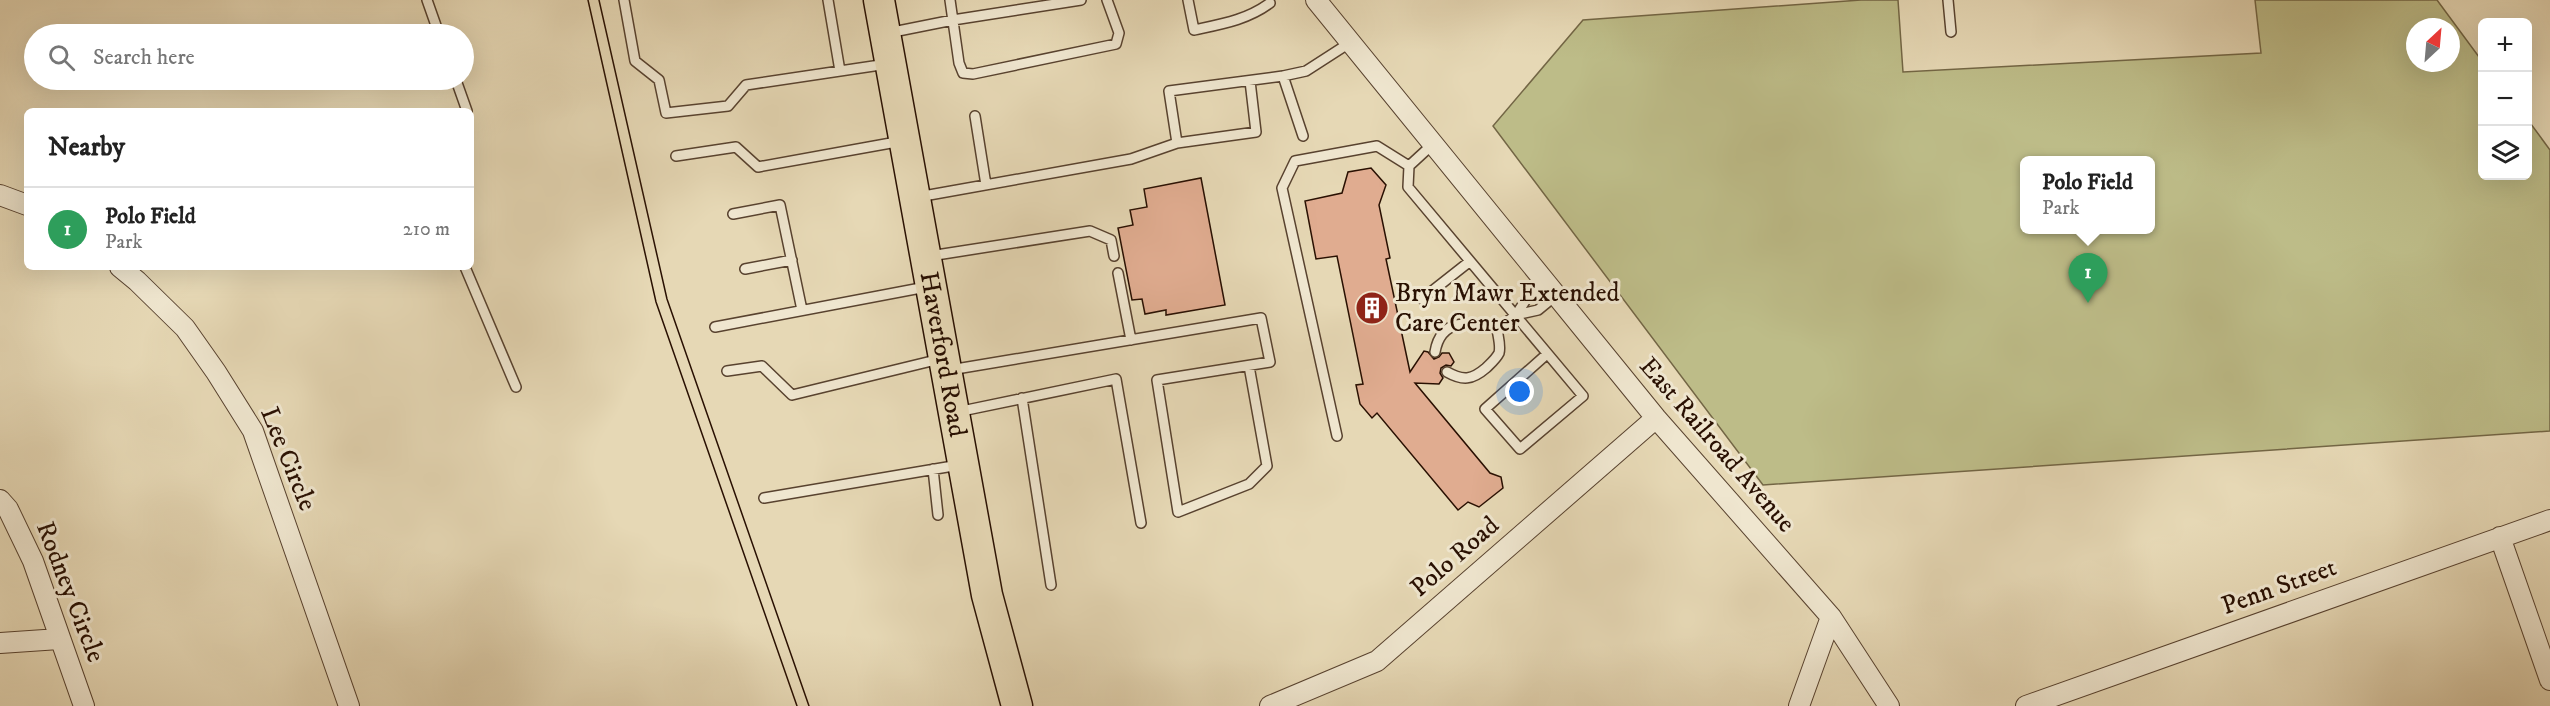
<!DOCTYPE html>
<meta charset="utf-8">
<style>
:root{--surface:#fff;--page:#f2f2f2;--text:#222;--muted:#767676;--line:#e0e0e0;--accent:#b45309}
body{margin:0;font-family:"IM FELL DW Pica",serif;background:var(--page);color:var(--text)}
.controls{position:absolute;right:18px;top:18px;display:grid;overflow:hidden;border-radius:9px;box-shadow:0 6px 24px #0002}
.controls button{width:54px;height:54px;display:grid;place-items:center;padding:0;border:0;border-bottom:2px solid var(--line);background:var(--surface);color:var(--text);font:30px sans-serif}
.compass{position:absolute;left:2406px;top:18px;width:54px;height:54px;border-radius:50%;background:var(--surface);box-shadow:0 6px 24px #0002;rotate:26deg}
.you{position:absolute;left:1520px;top:392px;width:21px;height:21px;margin:-15px;border:4px solid #fff;border-radius:50%;background:#1a73e8;box-shadow:0 0 0 9px #1a73e833}
.badge{display:grid;place-items:center;width:39px;height:39px;border-radius:50%;background:var(--accent);color:#fff;font-size:20px;font-weight:700}
.pin{position:absolute;translate:-50% -50px;filter:drop-shadow(0 2px 3px #0008)}
.pin::after{content:'';position:absolute;top:32px;width:21px;height:18px;background:inherit;clip-path:polygon(0 0,100% 0,50% 100%)}
.popup{position:absolute;left:2020px;top:156px;width:135px;height:78px;box-sizing:border-box;display:grid;place-content:center;border-radius:9px;background:var(--surface);filter:drop-shadow(0 2px 4px #0005);font-size:20px;white-space:nowrap;color:var(--muted)}
.popup b{font-size:22px;color:var(--text)}
.popup::after{content:'';position:absolute;left:50%;top:100%;margin-left:-12px;border:12px solid transparent;border-top-color:var(--surface)}
.list{margin:0;padding:0;list-style:none}
h2{display:flex;justify-content:space-between;align-items:center;height:78px;margin:0;padding:0 24px;font-size:26px}
h2 small{font-size:20px;font-weight:400;color:var(--muted)}
.list li{display:grid;grid-template-columns:39px 1fr auto;gap:18px;align-items:center;box-sizing:border-box;height:84px;padding:0 24px;border-top:2px solid var(--line)}
.list b{display:block;font-size:22px;white-space:nowrap}
.list p{margin:0;font-size:20px;white-space:nowrap;color:var(--muted)}
.list em{font-size:20px;font-style:normal;color:var(--muted)}
.icon{flex:none;width:33px;height:33px;fill:none;stroke:currentColor;stroke-width:2;stroke-linecap:round;stroke-linejoin:round}
.map{position:relative;flex:none;width:2550px;height:706px;overflow:hidden}
.search{position:absolute;background:var(--surface);box-shadow:0 6px 24px #0002;left:24px;top:24px;width:450px;height:66px;display:flex;align-items:center;gap:15px;box-sizing:border-box;padding:0 21px;border-radius:33px;color:var(--muted);font-size:22px}
.panel{position:absolute;background:var(--surface);box-shadow:0 6px 24px #0002;left:24px;top:108px;width:450px;height:162px;border-radius:9px}
.map>svg:first-child{display:block}
</style>
<div class="map">
<svg width="2550" height="706" viewBox="0 0 2550 706">
<rect width="100%" height="100%" fill="#e6d8b5"/>
<filter id="stains"><feTurbulence type="fractalNoise" baseFrequency=".00333" numOctaves="4"/><feColorMatrix values="0 0 0 0 .2 0 0 0 0 .09 0 0 0 0 .02 0 0 0 .5 -.17"/></filter>
<radialGradient id="worn" r=".72"><stop offset=".6" stop-color="#630" stop-opacity="0"/><stop offset="1" stop-color="#630" stop-opacity=".3"/></radialGradient>
<path fill="#bdbc88" stroke="#736645" stroke-width="1.5" fill-rule="evenodd" d="M1861 0H1898L1903 72 2261 53 2255 0H2437L2482 61V176H2528V120L2550 150V431L1763 485 1493 126 1583 20ZM2415 27H2451V63H2415ZM2025 160H2151V230H2025Z"/>
<path fill="#e0ac90" stroke="#291002" stroke-width="1.5" d="M1371 168 1386 185 1379 205 1390 258 1386 259 1410 372 1424 351 1428 352 1434 359 1439 357 1442 353H1449L1454 362 1451 366 1446 365 1441 368 1440 373 1443 378 1439 384 1415 383 1490 473 1501 477 1503 488 1479 507 1468 502 1458 510 1377 413 1372 418 1360 404 1356 385 1363 384 1337 256 1316 259 1305 201 1342 193 1348 172Z
M1201 178 1225 305 1166 315V310L1145 314 1142 299 1132 300 1118 228 1133 225 1130 210 1147 207 1144 189Z"/>
<g fill="none" stroke-linecap="round" stroke-linejoin="round">
<defs>
<path id="service" d="M427 0 439 34
M624 0 635 61 659 80 666 113 728 106 746 85 887 64
M828 0 840 71
M950 0 959 63 963 73 973 74 1116 44 1119 33 1107 0
M1188 0 1194 30C1222 24 1247 20 1270 3
M1948 0 1951 32
M888 33 953 20 1081 0
M456 80 467 111
M1250 81 1256 132 1177 143 1169 91 1283 76
M975 116 986 185
M1303 136 1283 76 1306 71 1351 42
M1434 143 1409 166 1408 187 1583 396 1520 449 1485 409 1547 354
M676 156 736 147 758 167 902 141
M918 197 1131 159 1177 143
M733 214 780 205 802 310
M930 256 1090 231 1111 240 1114 256
M465 267 516 387
M745 269 792 260
M1118 273 1131 340
M1422 299 1469 262
M1516 315 1538 310 1555 296
M715 327 926 287
M1435 352C1441 317 1470 322 1497 329L1516 315 1527 298 1545 283
M950 370 1261 318 1270 362 1157 380 1178 512 1249 484 1267 466 1249 366
M727 371 762 366 792 395 940 359
M1447 372C1463 381 1472 380 1486 368 1491 363 1496 359 1499 353 1501 346 1498 336 1497 329
M1022 398 1051 585
M957 412 1116 379 1141 523
M1337 436 1282 188 1295 161 1377 146 1409 166
M933 469 938 515
M764 498 959 465"/>
<path id="minor" d="M1316 0 1656 418 1831 617 1889 706
M0 195 27 205
M120 267 137 281 185 328 216 372 253 431 349 706
M0 500 8 509 33 561 84 706
M2500 537 2550 680
M0 643 59 639
M1270 706 1377 661 1656 418
M1799 706 1831 617
M2026 706 2550 520"/>
<g id="primary">
<path id="s1" d="M879 0 987 595 1017 706"/>
</g>
</defs>
<use href="#service" stroke="#58422f" stroke-width="12"/>
<use href="#minor" stroke="#58422f" stroke-width="22"/>
<use href="#primary" stroke="#291002" stroke-width="33"/>
<use href="#service" stroke="#efe6cf" stroke-width="9"/>
<use href="#minor" stroke="#efe6cf" stroke-width="20"/>
<use href="#primary" stroke="#e6d8b5" stroke-width="30"/>
<path stroke="#291002" stroke-width="1.5" d="M588 0 656 302 797 706
M599 0 667 299 809 706"/>
</g>
<defs>
<symbol id="building-disc" viewBox="-11 -11 22 22"><circle r="9.5" fill="#8f2418" stroke="#efe6cf"/><path d="M-4-6H4V6H1V3H-1V6H-4ZM-2.5-4.3h1.7v1.8h-1.7ZM.8-4.3h1.7v1.8H.8ZM-2.5-1h1.7V.8h-1.7ZM.8-1h1.7V.8H.8Z" fill="#fff"/></symbol>
</defs>
<g fill-rule="evenodd">
<use href="#building-disc" x="1353" y="289" width="38" height="38"/>
</g>
<g text-anchor="middle" dominant-baseline="central" stroke-width="6" stroke-linejoin="round" paint-order="stroke">
<g font-size="26" fill="#291002" stroke="#efe6cf" text-anchor="start">
<text x="1395" y="293">Bryn Mawr Extended<tspan x="1395" dy="30">Care Center</tspan></text>
</g>
<g font-size="26" fill="#291002" stroke="#efe6cf">
<text stroke="none"><textPath href="#s1" startOffset="360">Haverford Road</textPath></text>
<text transform="translate(1717 445) rotate(49)">East Railroad Avenue</text>
<text transform="translate(288 459) rotate(68)">Lee Circle</text>
<text transform="translate(1455 557) rotate(-41)">Polo Road</text>
<text transform="translate(2279 587) rotate(-20)">Penn Street</text>
<text transform="translate(70 592) rotate(69)">Rodney Circle</text>
</g>
</g>
<rect width="100%" height="100%" filter="url(#stains)"/>
<rect width="100%" height="100%" fill="url(#worn)"/>
</svg>
<div class="controls">
<button>+</button>
<button>−</button>
<button><svg class="icon" aria-label="layers" viewBox="0 0 24 24"><path d="M12 4l9 5-9 5-9-5zM3 14l9 5 9-5"/></svg></button>
</div>
<svg class="compass" viewBox="-18 -18 36 36"><path d="M0-13l5 13h-10z" fill="#e53935"/><path d="M0 13l5-13h-10z" fill="#767676"/></svg>
<div class="you"></div>
<div class="pin badge" style="left:2088px;top:303px;background:#2e9e5b">1</div>
<div class="popup"><b>Polo Field</b>Park</div>
<div class="search"><svg class="icon" aria-label="search" viewBox="0 0 24 24"><circle cx="10" cy="10" r="6"/><path d="M15 15l6 6"/></svg>Search here</div>
<section class="panel">
<h2>Nearby<small></small></h2>
<ul class="list">
<li><span class="badge" style="background:#2e9e5b">1</span><div><b>Polo Field</b><p>Park</p></div><em>210 m</em></li>
</ul>
</section>
</div>
